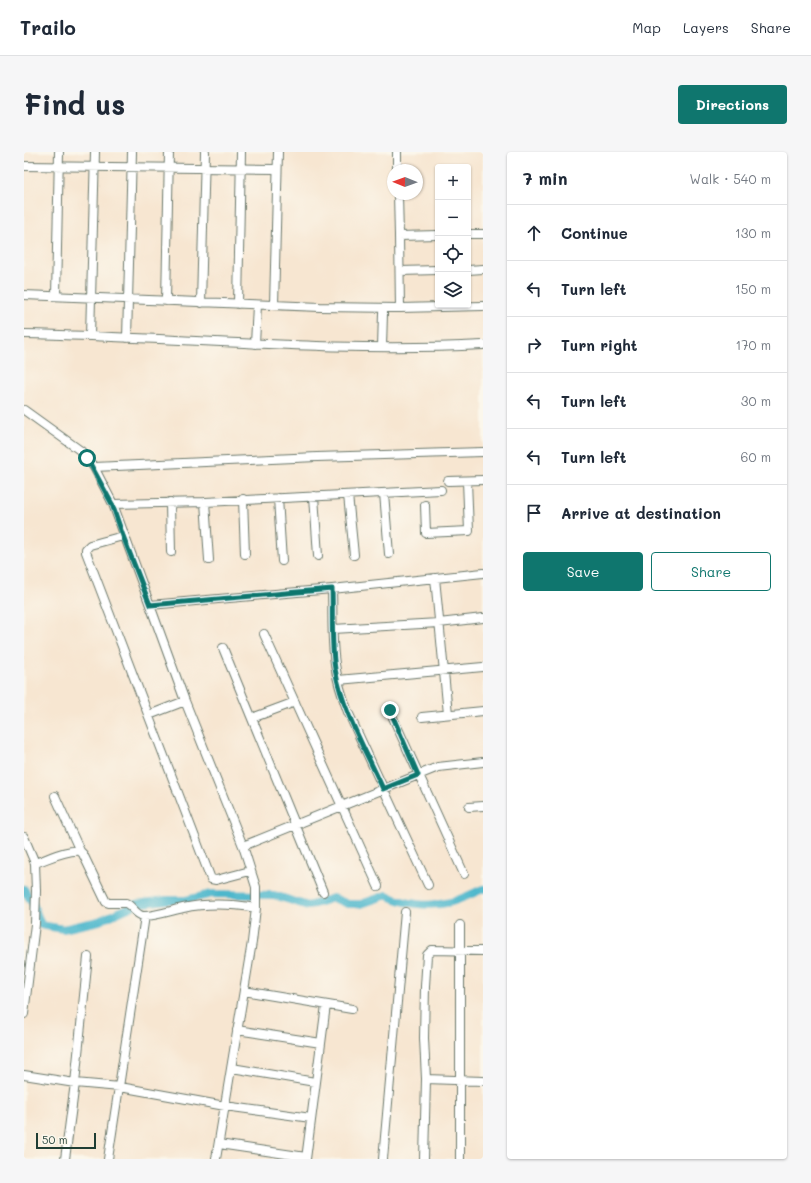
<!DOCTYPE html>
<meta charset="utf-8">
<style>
:root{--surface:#fff;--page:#f6f6f7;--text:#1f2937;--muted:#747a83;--line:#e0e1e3;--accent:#0f766e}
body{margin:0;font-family:Mali,sans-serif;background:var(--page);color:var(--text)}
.controls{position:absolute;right:12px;top:12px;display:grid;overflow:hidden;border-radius:4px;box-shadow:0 1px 3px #0004}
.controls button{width:36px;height:36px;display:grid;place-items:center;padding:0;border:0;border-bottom:1px solid var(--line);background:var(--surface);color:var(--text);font:20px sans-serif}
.compass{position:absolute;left:363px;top:12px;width:36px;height:36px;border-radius:50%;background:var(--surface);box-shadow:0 1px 3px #0004;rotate:271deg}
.scale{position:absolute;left:12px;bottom:10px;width:60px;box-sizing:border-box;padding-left:4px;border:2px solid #1f3d34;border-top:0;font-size:11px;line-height:14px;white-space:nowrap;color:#1f3d34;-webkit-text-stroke:3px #fbf7ec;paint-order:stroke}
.stop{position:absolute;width:12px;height:12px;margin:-9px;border:3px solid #0f766e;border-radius:50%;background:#fff}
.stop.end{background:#0f766e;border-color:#fff;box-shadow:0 1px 4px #0008}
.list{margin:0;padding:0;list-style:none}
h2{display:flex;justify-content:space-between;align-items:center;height:52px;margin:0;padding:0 16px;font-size:17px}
h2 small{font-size:13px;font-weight:400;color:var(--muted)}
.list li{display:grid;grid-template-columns:26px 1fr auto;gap:12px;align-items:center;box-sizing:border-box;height:56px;padding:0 16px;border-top:1px solid var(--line)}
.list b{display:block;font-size:15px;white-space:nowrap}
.list em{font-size:13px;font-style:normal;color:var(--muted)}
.actions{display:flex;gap:8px;padding:12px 16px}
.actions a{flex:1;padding:9px 0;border:1px solid var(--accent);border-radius:4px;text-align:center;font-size:14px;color:var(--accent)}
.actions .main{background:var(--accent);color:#fff}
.icon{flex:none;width:22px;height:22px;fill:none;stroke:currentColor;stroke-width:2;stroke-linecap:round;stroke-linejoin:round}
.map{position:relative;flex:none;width:459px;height:1007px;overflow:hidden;border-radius:4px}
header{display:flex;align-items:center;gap:24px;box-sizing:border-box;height:56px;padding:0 20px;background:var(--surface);border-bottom:1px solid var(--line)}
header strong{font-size:19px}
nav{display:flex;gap:22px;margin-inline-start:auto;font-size:14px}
.intro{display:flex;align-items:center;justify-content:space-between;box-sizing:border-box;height:96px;padding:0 24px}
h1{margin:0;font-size:28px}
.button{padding:10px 18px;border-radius:4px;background:var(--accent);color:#fff;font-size:14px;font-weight:700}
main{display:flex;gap:24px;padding:0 24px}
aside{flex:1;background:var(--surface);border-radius:4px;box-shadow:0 1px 3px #0004}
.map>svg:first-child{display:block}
</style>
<header>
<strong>Trailo</strong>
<nav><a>Map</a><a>Layers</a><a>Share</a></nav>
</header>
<div class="intro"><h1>Find us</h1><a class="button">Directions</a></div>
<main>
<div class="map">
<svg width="459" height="1007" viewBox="0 0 459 1007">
<rect width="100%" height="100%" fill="#fbf7ec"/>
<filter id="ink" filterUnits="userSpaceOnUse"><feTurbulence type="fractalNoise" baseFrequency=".025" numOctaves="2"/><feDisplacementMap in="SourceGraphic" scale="8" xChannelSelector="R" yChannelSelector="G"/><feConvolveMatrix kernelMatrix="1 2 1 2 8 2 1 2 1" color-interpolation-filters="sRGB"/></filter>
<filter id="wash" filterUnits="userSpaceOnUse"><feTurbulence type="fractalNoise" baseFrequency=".012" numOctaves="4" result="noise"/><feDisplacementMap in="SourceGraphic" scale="16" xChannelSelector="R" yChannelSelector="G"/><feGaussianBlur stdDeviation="0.9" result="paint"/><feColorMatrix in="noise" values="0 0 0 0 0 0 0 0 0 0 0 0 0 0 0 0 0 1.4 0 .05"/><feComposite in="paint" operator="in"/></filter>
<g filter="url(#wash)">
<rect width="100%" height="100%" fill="#f7e6d1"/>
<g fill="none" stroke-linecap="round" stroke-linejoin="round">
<path stroke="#4eb7cc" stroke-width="8" d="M0 737 10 754 17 773 39 777 75 769 113 752 142 748H162L188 742 250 743 284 754 309 746 324 752H337L363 743C381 753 407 755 427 750 438 747 449 741 459 737"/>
</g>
</g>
<g filter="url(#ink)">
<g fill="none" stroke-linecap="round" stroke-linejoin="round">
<defs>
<path id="street" d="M373 0V18
M0 14 253 17
M374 42 375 84 414 83
M444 82H459
M375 84 376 156
M444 118 459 117
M376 119 414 118
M0 143 296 155 376 156 459 154
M32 144 35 0
M142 149 145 0
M177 151 181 0
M214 152 217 0
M250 153 254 0
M0 182C153 185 306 201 459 193
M66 184 71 0
M103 186 108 0
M231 192 233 153
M358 195 359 161
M0 258 57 299 70 315 89 352 161 549 219 694 232 735V756L228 790 192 1007
M70 315 293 305 459 300
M424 329 459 328
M360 341 365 402
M324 343 330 403
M290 344 294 404
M254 346 258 409
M219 347 221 402
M146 350 147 400
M181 350 185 408
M89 352 181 350 417 338
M401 353 402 381 445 379 443 329
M99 384 66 393 62 397V400L187 727 192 728 226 719
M411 426 424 562
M308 437C309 464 307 492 312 518 314 533 319 546 324 560L404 733
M126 453 308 437 459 421
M309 477 415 471 459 466
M240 482 354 734
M199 496 299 740
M314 528 459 515
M366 559 440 722
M125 563 161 549
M398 565 459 559
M228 566 271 550
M31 644 56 699
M445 655 459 654
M0 685 11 711 12 739 11 772 0 862
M219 694 414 615 459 610
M11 711C24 707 43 697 56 699L59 702 82 750 85 751H102C109 755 112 763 119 764 128 765 149 758 159 756 183 751 208 752 232 756
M436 773V1007
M220 839 328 857
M213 878 297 891
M208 916 291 930
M0 923 51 931 96 935 201 954 287 966
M402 927 459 929
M195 992 282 1005
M41 1007 51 931 64 805
M84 1007 121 764
M282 1007 302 853
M359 1007 381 760
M400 1007 402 927 400 886 401 834 403 803 408 798 459 799"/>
</defs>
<use href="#street" stroke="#6b786b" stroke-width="10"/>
<use href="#street" stroke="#fff" stroke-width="8"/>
</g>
</g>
<g fill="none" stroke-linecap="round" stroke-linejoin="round" filter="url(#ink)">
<path stroke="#0f766e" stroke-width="5" d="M63 306 88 352 99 384 126 453 308 437C309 463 307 491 311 517 318 558 342 599 359 637L394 623 366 558"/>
</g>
</svg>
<div class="controls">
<button>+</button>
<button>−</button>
<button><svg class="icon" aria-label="locate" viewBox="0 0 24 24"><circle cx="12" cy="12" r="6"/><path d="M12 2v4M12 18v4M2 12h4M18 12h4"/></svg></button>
<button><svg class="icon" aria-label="layers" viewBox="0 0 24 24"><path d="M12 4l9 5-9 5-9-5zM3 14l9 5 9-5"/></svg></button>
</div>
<svg class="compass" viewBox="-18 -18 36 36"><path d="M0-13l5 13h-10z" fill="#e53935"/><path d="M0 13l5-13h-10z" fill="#747a83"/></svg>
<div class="scale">50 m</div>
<div class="stop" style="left:63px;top:306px"></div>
<div class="stop end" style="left:366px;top:558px"></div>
</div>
<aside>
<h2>7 min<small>Walk · 540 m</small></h2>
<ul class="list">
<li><svg class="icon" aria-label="ahead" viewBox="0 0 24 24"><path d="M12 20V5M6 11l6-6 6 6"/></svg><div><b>Continue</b></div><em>130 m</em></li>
<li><svg class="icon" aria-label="left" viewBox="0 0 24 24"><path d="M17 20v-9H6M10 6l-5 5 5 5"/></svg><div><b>Turn left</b></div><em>150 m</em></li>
<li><svg class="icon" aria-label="right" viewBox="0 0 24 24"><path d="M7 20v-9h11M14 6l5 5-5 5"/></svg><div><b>Turn right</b></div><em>170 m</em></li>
<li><svg class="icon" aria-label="left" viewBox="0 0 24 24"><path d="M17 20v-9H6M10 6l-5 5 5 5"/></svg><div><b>Turn left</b></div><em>30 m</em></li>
<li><svg class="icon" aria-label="left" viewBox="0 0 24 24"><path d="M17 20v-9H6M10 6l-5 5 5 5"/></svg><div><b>Turn left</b></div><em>60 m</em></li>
<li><svg class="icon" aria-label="arrive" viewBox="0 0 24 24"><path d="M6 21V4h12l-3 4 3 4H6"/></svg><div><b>Arrive at destination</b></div></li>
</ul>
<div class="actions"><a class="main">Save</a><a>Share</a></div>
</aside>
</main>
